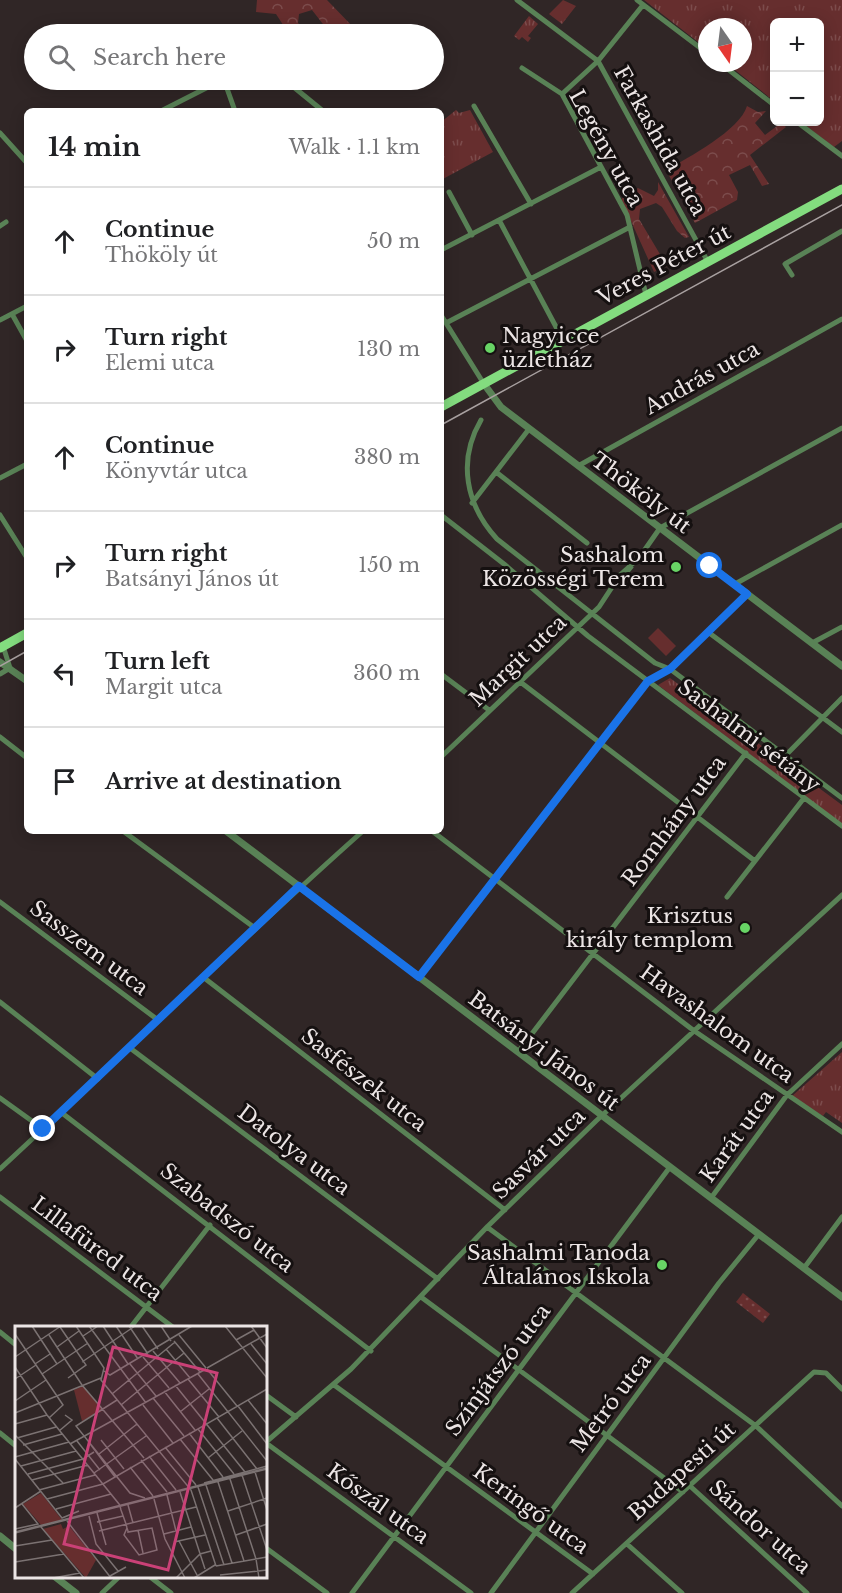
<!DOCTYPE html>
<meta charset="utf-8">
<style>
:root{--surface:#fff;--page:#f6f6f6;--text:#202124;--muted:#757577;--line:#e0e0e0}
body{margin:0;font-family:"Libre Baskerville",serif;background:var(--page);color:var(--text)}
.controls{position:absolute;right:18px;top:18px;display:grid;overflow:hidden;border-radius:9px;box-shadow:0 3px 15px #0003}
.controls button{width:54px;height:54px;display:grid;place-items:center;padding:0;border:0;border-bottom:2px solid var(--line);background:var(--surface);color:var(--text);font:30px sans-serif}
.compass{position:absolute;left:698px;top:18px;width:54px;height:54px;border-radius:50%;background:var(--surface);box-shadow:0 3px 15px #0003;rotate:166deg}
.stop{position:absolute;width:18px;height:18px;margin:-14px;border:4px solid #1a73e8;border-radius:50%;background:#fff}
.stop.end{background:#1a73e8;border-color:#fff;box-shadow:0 2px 6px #0008}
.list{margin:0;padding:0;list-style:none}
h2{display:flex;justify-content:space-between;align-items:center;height:78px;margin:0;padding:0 24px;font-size:26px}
h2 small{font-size:20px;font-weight:400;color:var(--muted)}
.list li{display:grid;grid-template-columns:39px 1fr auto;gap:18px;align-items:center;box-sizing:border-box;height:108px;padding:0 24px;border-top:2px solid var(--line)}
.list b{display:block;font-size:22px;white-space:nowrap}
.list p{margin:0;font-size:20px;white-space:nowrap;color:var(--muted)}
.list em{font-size:20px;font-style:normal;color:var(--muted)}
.icon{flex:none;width:33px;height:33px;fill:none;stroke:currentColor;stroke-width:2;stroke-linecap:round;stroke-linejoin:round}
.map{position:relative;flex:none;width:842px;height:1593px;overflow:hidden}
.search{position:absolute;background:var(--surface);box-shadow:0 3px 15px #0003;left:24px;top:24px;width:420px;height:66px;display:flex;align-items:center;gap:15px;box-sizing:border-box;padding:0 21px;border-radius:33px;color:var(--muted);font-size:22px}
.panel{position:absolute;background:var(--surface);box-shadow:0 3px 15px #0003;left:24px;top:108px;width:420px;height:726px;border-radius:9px}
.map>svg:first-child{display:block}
</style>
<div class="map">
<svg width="842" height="1593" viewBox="0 0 842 1593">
<defs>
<pattern id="grass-tufts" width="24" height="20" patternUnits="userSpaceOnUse" patternTransform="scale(1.5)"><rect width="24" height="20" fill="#662e2e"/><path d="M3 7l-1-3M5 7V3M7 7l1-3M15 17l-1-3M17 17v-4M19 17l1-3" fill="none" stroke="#7c4c4c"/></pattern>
<pattern id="forest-crowns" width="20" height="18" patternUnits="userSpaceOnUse" patternTransform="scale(1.5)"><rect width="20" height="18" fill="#662e2e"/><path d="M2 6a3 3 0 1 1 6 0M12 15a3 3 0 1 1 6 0" fill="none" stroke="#7c4c4c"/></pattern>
<pattern id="garden-dots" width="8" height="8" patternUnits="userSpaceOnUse" patternTransform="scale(1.5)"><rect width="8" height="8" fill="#662e2e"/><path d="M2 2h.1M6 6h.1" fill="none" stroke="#7c4c4c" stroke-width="1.8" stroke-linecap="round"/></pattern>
</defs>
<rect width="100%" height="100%" fill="#302626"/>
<path fill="url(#grass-tufts)" d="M563 0 576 6 562 24 549 14Z
M644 0H842V141L834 147 801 122H820V22H774V101L726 63H743V27H707V49Z
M529 16 538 24 528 36 531 38 528 42 522 37 519 40 514 36Z
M456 110 459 113 470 110 493 152 441 180V122Z
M670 678 842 805V824L658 685Z
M842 1052V1123L826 1112 823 1116 792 1096Z"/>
<path fill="url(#forest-crowns)" d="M257 0H327L355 29 349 34 339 30 334 34H322L326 28 312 10 299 14 298 23 309 34H289L276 14 256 12Z
M747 106 758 112 766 111 755 123 765 135 781 123 786 127 750 155 769 184 762 186 750 165 729 175 738 192 737 200 695 223 666 170C688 158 740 130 747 106Z
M658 182 689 237 685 238 677 231 662 207 656 203 640 209 639 219 667 266 654 272 621 199 638 188 654 196 658 190Z"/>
<path fill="url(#garden-dots)" d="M743 1293 770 1314 763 1323 736 1302Z"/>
<path fill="#662e2e" d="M658 628 676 646 666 656 648 638Z"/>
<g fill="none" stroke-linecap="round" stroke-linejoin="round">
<path stroke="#598256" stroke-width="5" d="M517 0 598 61 708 262
M637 0 707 53
M720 63 774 105
M522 68 562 94 627 215 646 295
M224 80 235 111
M285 80 323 111
M562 94 598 61 643 5
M474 106 531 204
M161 111 222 80
M797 122 842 156
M0 133 27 163
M449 192 472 235
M499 220 563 340
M0 226 6 222
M441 250 601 167
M792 275 785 264 842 231
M12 314 27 341
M441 315 484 384
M0 320 27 306
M446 323 630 227
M481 420C457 461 466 505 497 539L655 663 670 669 842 798
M578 466 842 319
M496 472 587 543
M0 478 27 464
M472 503 529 429
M0 515 27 558
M441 515 504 564 588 636 842 826
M735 584 842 525
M615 586 631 567
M708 632 842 732
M812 643 842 627
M0 674 10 668 3 646
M441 674 489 710
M519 681 755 861
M0 737 27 758
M787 754 842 698
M441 757 599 607 620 575 639 558 660 528 842 428
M123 831 255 928
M432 831 693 1030 842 1132
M727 897 804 798
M0 902 158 1020
M203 977 505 1210
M419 977 648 681 670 669 747 594
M0 1002 98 1079
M130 1048 438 1279
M518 1052 746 753
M0 1098 43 1129
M62 1113 371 1351
M0 1169C121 1057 239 941 363 831
M0 1197 174 1328
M711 1198 787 1095 842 1044
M487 1227 756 1426 842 1506
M804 1268 842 1217
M421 1297 683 1492
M130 1328 210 1225
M0 1332 16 1345
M334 1385 593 1574
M266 1395 296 1417
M0 1433 16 1446
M266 1442 351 1369 487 1227 596 1121 842 895
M266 1443 471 1593
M690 1486 807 1593
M627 1544 682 1593
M266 1548 327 1593
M149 1576 171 1593
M102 1593 120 1576
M352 1593 670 1167
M491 1593 719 1283 759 1234
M572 1593 814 1372 826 1373 842 1389"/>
<path stroke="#598256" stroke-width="7" d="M484 384 501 407 842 666
M0 662 27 681
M226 831 842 1297
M0 1536 16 1549
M54 1576 76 1593"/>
<path stroke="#83dc7f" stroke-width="9" d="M441 407 842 189
M0 648 27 633"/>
<path stroke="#a9a1a1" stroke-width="1.5" d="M441 425 842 205
M0 666 27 651"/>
</g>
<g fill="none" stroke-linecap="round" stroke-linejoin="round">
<path stroke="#1a73e8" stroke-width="8" d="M43 1129 299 886 419 977 648 681 670 669 747 594 710 566"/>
</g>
<g fill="#68d465" stroke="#151010" stroke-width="2">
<circle cx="490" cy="348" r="6"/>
<circle cx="676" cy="567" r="6"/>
<circle cx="745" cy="928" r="6"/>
<circle cx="662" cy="1265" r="6"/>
</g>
<g text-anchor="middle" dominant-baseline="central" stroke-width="6" stroke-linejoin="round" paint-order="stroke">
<g font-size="21" fill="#ece5e5" stroke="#151010">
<text transform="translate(660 141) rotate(61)">Farkashida utca</text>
<text transform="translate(606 148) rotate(61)">Legény utca</text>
<text transform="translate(664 265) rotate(-28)">Veres Péter út</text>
<text transform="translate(702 378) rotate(-29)">András utca</text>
<text transform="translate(641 493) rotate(37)">Thököly út</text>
<text transform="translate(518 661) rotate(-43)">Margit utca</text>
<text transform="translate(749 736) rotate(37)">Sashalmi sétány</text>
<text transform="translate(674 821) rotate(-53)">Romhány utca</text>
<text transform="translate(89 948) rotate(37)">Sasszem utca</text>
<text transform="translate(717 1024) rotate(36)">Havashalom utca</text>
<text transform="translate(544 1051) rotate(37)">Batsányi János út</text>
<text transform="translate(364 1080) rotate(38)">Sasfészek utca</text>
<text transform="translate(737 1136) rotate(-54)">Karát utca</text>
<text transform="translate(294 1150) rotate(37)">Datolya utca</text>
<text transform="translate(539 1154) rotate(-44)">Sasvár utca</text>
<text transform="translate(227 1218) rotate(38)">Szabadszó utca</text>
<text transform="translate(97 1249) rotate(37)">Lillafüred utca</text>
<text transform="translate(498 1370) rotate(-53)">Színjátszó utca</text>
<text transform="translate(611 1403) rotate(-53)">Metró utca</text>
<text transform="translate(682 1471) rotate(-42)">Budapesti út</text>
<text transform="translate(378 1504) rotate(36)">Kőszál utca</text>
<text transform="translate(531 1509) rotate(36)">Keringő utca</text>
<text transform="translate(760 1527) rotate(42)">Sándor utca</text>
</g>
<g font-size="21" fill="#ece5e5" stroke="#151010" text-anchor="end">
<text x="502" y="336" text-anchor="start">Nagyicce<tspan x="502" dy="24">üzletház</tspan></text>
<text x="664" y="555">Sashalom<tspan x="664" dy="24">Közösségi Terem</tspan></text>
<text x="733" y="916">Krisztus<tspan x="733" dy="24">király templom</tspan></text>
<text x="650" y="1253">Sashalmi Tanoda<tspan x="650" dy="24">Általános Iskola</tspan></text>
</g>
</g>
<g transform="translate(15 1326)">
<rect width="252" height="252" fill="#302626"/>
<path d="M68 60 89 84 67 95 59 64ZM26 167 47 194 26 199 8 178ZM46 198 48 203 54 200 81 234 71 252 28 203Z" fill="#662e2e"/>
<path fill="none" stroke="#7b7272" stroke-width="1.5" d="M17 0 42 38M61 0 89 42 86 54 176 164 201 240M74 0 131 77M88 0 113 38M101 0 123 33M114 0 133 28M127 0 143 23M146 0 156 15M210 0 252 52M236 0 252 22M45 1 71 39 53 52M0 8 48 79 34 92M34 9 67 59 129 132M164 9 191 42M68 10 83 0M221 14 239 4M159 15 185 46M236 18 252 38M42 21 64 5M151 23 175 52M138 25 165 57M0 31 46 0M128 31 154 62M67 36 120 0M20 38 35 28M115 38 141 70M0 41 32 89 104 178 105 180 106 184 111 198 112 202 113 205V206L137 202 142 224 124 229 109 209 112 202M192 42 252 8M192 43 222 80M89 45 95 49 177 0M27 48 73 17M183 48 252 135M0 53 21 39M173 53 204 91M160 59 230 146M149 65 180 104M97 68 160 16M138 72 169 110M102 74 61 100 115 167 130 172M233 74 252 98M0 75 31 54M106 79 169 27M128 79 158 117M223 80 252 118M165 86 194 63M0 87 86 52M202 92 242 143M0 98 32 89M183 103 219 148M44 105 57 94 50 89M174 107 208 151M0 109 48 157M2 112 41 101M165 113 198 154M86 114 109 143M62 115 85 144M73 115 100 151M55 118 191 43M8 119 47 108M150 121 181 159M84 128 122 98M134 130 161 164M0 131 54 116M193 132 227 105M0 133 47 192 64 185M126 134 152 166M6 140 61 125M115 141 138 170M240 146 252 184M79 147 131 110M13 148 68 133 79 126M227 149 252 224M215 153 241 233M17 154 73 139M203 156 229 235M189 157 252 140M191 159 217 237M183 161 209 239M24 164 80 149M165 166 190 243M152 169 161 205M32 173 88 158 252 63M139 173 150 213 170 252M113 179 118 197M0 182 26 165M41 183 96 168M213 185 252 172M82 187 91 219M74 190 81 218 103 245M52 195 96 252M82 196 108 190M26 201 69 252M0 203 23 198 7 178M123 204 128 227M84 205 181 181M0 206 252 142M0 207 252 143M149 208 176 201M221 209 252 198M164 215 182 249M159 216 190 209M0 220 37 214M241 233 244 252M0 236 49 228M201 240 252 231M205 249 252 244M95 250 111 241M38 252 65 247M161 252 185 228 196 225M179 252 200 239"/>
<path fill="#ca4177" fill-opacity="0.15" stroke="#ca4177" stroke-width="3" d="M98 21 202 47 153 244 49 218Z"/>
<rect width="252" height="252" fill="none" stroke="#ece5e5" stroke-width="3"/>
</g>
</svg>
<div class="controls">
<button>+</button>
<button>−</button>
</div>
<svg class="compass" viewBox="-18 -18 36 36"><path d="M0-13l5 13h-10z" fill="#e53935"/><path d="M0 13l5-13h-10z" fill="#757577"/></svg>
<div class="stop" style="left:710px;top:566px"></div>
<div class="stop end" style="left:43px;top:1129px"></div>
<div class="search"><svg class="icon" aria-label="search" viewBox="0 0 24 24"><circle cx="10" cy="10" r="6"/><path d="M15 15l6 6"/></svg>Search here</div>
<section class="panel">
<h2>14 min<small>Walk · 1.1 km</small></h2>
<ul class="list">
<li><svg class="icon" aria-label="ahead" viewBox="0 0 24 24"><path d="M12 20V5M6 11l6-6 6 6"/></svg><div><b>Continue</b><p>Thököly út</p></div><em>50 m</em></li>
<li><svg class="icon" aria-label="right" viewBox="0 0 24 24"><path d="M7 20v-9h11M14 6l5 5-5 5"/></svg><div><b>Turn right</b><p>Elemi utca</p></div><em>130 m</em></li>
<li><svg class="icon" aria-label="ahead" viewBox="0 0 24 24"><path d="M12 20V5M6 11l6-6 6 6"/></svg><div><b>Continue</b><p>Könyvtár utca</p></div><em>380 m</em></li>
<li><svg class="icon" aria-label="right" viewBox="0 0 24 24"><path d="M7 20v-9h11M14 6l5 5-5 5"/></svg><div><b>Turn right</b><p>Batsányi János út</p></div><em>150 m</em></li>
<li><svg class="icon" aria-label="left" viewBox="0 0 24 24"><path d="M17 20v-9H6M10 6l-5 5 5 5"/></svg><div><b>Turn left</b><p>Margit utca</p></div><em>360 m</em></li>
<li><svg class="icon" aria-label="arrive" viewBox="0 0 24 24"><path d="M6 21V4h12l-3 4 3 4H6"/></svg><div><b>Arrive at destination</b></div></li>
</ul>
</section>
</div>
